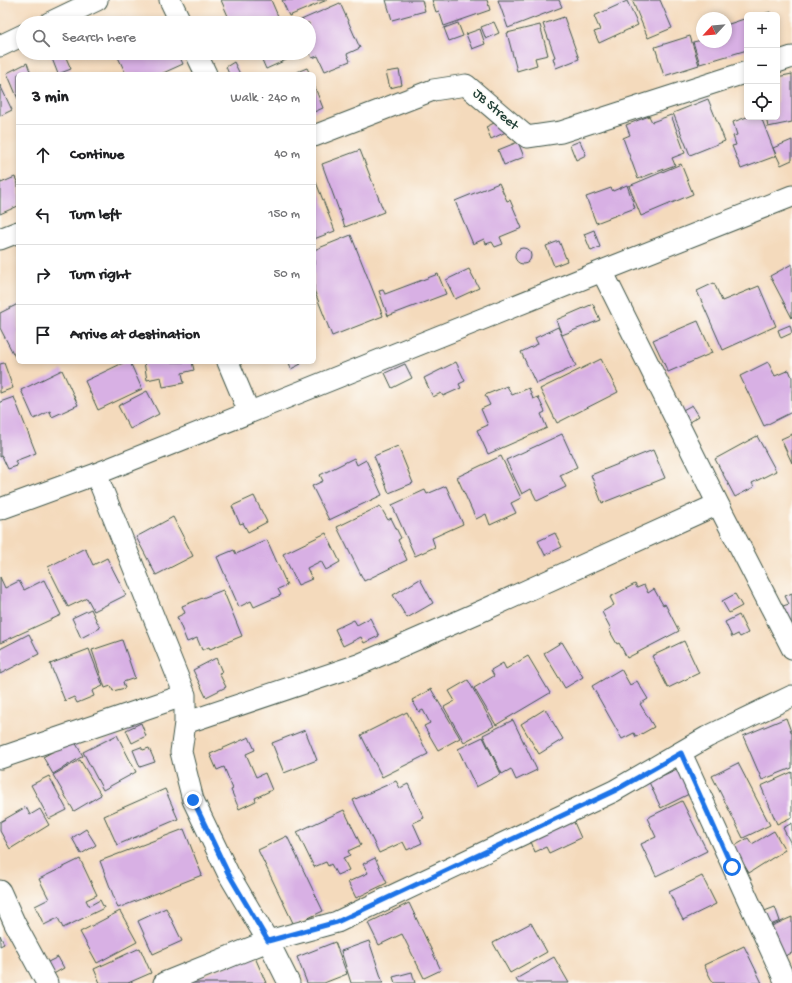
<!DOCTYPE html>
<meta charset="utf-8">
<style>
:root{--surface:#fff;--page:#f2f2f2;--text:#202124;--muted:#757577;--line:#e0e0e0}
body{margin:0;font-family:"Gochi Hand",sans-serif;background:var(--page);color:var(--text)}
.controls{position:absolute;right:12px;top:12px;display:grid;overflow:hidden;border-radius:6px;box-shadow:0 2px 6px #0003}
.controls button{width:36px;height:36px;display:grid;place-items:center;padding:0;border:0;border-bottom:1px solid var(--line);background:var(--surface);color:var(--text);font:20px sans-serif}
.compass{position:absolute;left:696px;top:12px;width:36px;height:36px;border-radius:50%;background:var(--surface);box-shadow:0 2px 6px #0003;rotate:244deg}
.stop{position:absolute;width:12px;height:12px;margin:-9px;border:3px solid #1a73e8;border-radius:50%;background:#fff}
.stop.end{background:#1a73e8;border-color:#fff;box-shadow:0 1px 4px #0008}
.list{margin:0;padding:0;list-style:none}
h2{display:flex;justify-content:space-between;align-items:center;height:52px;margin:0;padding:0 16px;font-size:17px}
h2 small{font-size:13px;font-weight:400;color:var(--muted)}
.list li{display:grid;grid-template-columns:26px 1fr auto;gap:12px;align-items:center;box-sizing:border-box;height:60px;padding:0 16px;border-top:1px solid var(--line)}
.list b{display:block;font-size:15px;white-space:nowrap}
.list em{font-size:13px;font-style:normal;color:var(--muted)}
.icon{flex:none;width:22px;height:22px;fill:none;stroke:currentColor;stroke-width:2;stroke-linecap:round;stroke-linejoin:round}
.map{position:relative;flex:none;width:792px;height:983px;overflow:hidden}
.search{position:absolute;background:var(--surface);box-shadow:0 2px 6px #0003;left:16px;top:16px;width:300px;height:44px;display:flex;align-items:center;gap:10px;box-sizing:border-box;padding:0 14px;border-radius:22px;color:var(--muted);font-size:15px}
.panel{position:absolute;background:var(--surface);box-shadow:0 2px 6px #0003;left:16px;top:72px;width:300px;height:292px;border-radius:6px}
.map>svg:first-child{display:block}
</style>
<div class="map">
<svg width="792" height="983" viewBox="0 0 792 983">
<rect width="100%" height="100%" fill="#fdfcf7"/>
<filter id="ink" filterUnits="userSpaceOnUse"><feTurbulence type="fractalNoise" baseFrequency=".025" numOctaves="2"/><feDisplacementMap in="SourceGraphic" scale="8" xChannelSelector="R" yChannelSelector="G"/><feConvolveMatrix kernelMatrix="1 2 1 2 8 2 1 2 1" color-interpolation-filters="sRGB"/></filter>
<filter id="wash" filterUnits="userSpaceOnUse"><feTurbulence type="fractalNoise" baseFrequency=".012" numOctaves="4" result="noise"/><feDisplacementMap in="SourceGraphic" scale="16" xChannelSelector="R" yChannelSelector="G"/><feGaussianBlur stdDeviation="0.9" result="paint"/><feColorMatrix in="noise" values="0 0 0 0 0 0 0 0 0 0 0 0 0 0 0 0 0 1.4 0 .05"/><feComposite in="paint" operator="in"/></filter>
<g filter="url(#wash)">
<rect width="100%" height="100%" fill="#f4dabc"/>
<g id="blocks">
<path fill="#d8b0e4" d="M221 0H271L281 23H231Z
M282 0H327L289 16Z
M386 0H422L425 11 392 20Z
M432 0H487L490 10 444 26 439 11 436 12Z
M498 0H559L562 7 508 28Z
M632 0H660L672 28 648 38Z
M627 1 638 25 599 43 594 32 600 30 594 16Z
M340 3 360 48 347 54 350 61 325 71 318 56 312 58 309 52V23H294Z
M770 12 771 15H760Z
M564 17 579 59 556 68 553 58 555 57 543 24Z
M747 18V50L700 64 693 42 702 40V42H726V25Z
M494 22 499 33 486 39 481 27Z
M458 23 463 36 449 41 444 28Z
M540 25 548 55 535 58 537 65 517 71 507 33Z
M480 29 485 44 472 49 466 34Z
M690 36 699 65 664 76 655 47Z
M60 53H64L71 69 58 74 51 56Z
M116 53H178L183 64 161 74H126Z
M259 53H294L295 56 266 69Z
M234 62 240 74H229L226 67Z
M27 63 31 74H18V99L7 73Z
M307 68 310 74H292Z
M399 70 402 85 390 88 386 72Z
M792 74V122L768 127 766 117H777V77Z
M0 85 12 110 0 116Z
M314 85 323 108 314 112Z
M708 99 725 141 690 155 673 113Z
M671 115 685 153 672 158 675 165 638 179 623 138 630 135 626 125 649 116 652 122Z
M747 117H761L776 156 741 169 732 146 736 145 733 136 737 135 733 122Z
M502 119 508 131 491 139 486 127Z
M792 140V160L781 165 773 148Z
M580 141 586 155 576 160 570 145Z
M518 142 524 157 504 165 498 150Z
M360 150 384 212 345 227 322 164Z
M681 164 693 194 641 216 629 186Z
M15 177 18 184V206L0 214V180L1 183Z
M314 177 335 231 314 239Z
M499 183 507 201 510 200 522 228 500 237 503 244 495 247 492 242 486 244 484 239 473 244 455 201Z
M627 185 635 208 596 223 586 197 611 188 613 191Z
M594 230 600 247 591 251 584 234Z
M351 235 383 316 332 336 314 290V250Z
M559 241 567 261 554 266 546 246Z
M515 256a8 8 0 1 1 16 0a8 8 0 1 1-16 0Z
M792 264V318L770 276Z
M469 269 479 288 455 299 446 280Z
M438 274 446 294 388 316 379 291 383 290 385 294Z
M714 283 722 301 759 286 776 326 723 350 697 291Z
M18 304V356L15 357 0 328V313Z
M593 304 600 320 562 335 556 320Z
M698 321 712 353 668 372 653 340Z
M790 325 792 333 781 338 778 330Z
M558 327 576 366 536 384 521 352 538 344 535 338Z
M601 359 618 392 557 423 540 389Z
M125 362H130L142 389 98 410 85 381Z
M144 362H192L194 370 182 373 184 383 163 387 161 377 147 380Z
M289 362H300L301 364 291 369Z
M456 362 465 381 459 384 461 388 443 396 441 393 433 397 424 378Z
M768 362 775 376 789 370 792 377V412L764 426 740 376Z
M4 363 13 388 0 393V364Z
M405 364 412 378 392 388 385 373Z
M62 370 78 405 52 417 50 411 34 419 21 390Z
M507 386 512 395 529 388 533 399 538 397 545 412 541 414 547 428 488 454 477 430 488 425 481 409 490 405 485 395Z
M147 391 159 414 130 429 118 406Z
M14 397 36 453 15 461 17 466 8 469 2 456 0 457V402Z
M692 405 699 416 686 424 679 412Z
M562 434 577 467 560 475 566 487 537 501 531 489 522 494 506 460Z
M792 434V463L781 439Z
M757 436 776 471 752 483 754 487 735 497 715 459Z
M398 446 413 483 389 493 374 456Z
M653 450 665 478 602 503 591 475Z
M501 456 521 498 511 503 516 513 490 525 486 514 476 519 457 477Z
M354 458 357 465 366 460 382 495 329 520 312 486 323 481 320 475Z
M446 486 463 524 432 538 435 547 415 556 392 505 425 490 427 494Z
M254 496 267 522 248 532 243 523 240 524 232 506Z
M380 506 388 520 391 518 401 538 398 540 407 560 364 581 337 527Z
M173 517 193 556 156 575 136 537Z
M326 533 340 562 326 570 321 561 307 568 312 579 298 585 283 554Z
M555 533 562 547 545 555 538 541Z
M267 540 287 585 278 589 281 595 254 607 251 601 239 607 217 557 234 550 236 554Z
M85 548 93 565 107 558 126 595 94 611 87 598 68 607 48 567Z
M0 577 5 588 19 581 24 590 44 580 61 615 0 643Z
M420 579 433 603 407 618 393 595Z
M635 584 637 588 644 585 648 593 654 589 663 605 665 604 679 631 627 658 619 643 617 644 609 630 611 629 602 612 614 605 610 597Z
M223 590 242 636 210 649 209 647 202 650 197 638 187 642 177 617 185 613 182 606Z
M792 593V624H791L783 606 789 604 785 596Z
M735 594 742 606 729 613 722 601Z
M91 609 100 628 81 638 72 618Z
M739 615 748 633 740 637 738 634 732 637 725 622Z
M370 618 379 636 364 643 361 637 343 646 335 629 354 620 357 625Z
M29 634 39 654 0 674V649Z
M122 640 135 678 123 682 125 688 113 691 111 686 105 688 92 650Z
M684 641 699 673 668 688 652 656Z
M562 642 583 677 565 688 544 653Z
M89 649 103 686 92 691 94 696 77 703 74 697 65 701 50 664Z
M528 656 550 693 496 725 474 688 494 676 491 670 503 663 506 669Z
M216 658 222 672 219 673 226 687 206 697 193 670Z
M621 669 630 685 637 681 648 699 640 704 654 727 636 737 634 733 622 739 592 686Z
M468 680 494 726 464 742 444 707 455 701 449 691Z
M431 689 460 738 438 750 424 726 430 723 423 710 419 712 412 700Z
M545 709 563 739 539 754 521 724Z
M407 712 428 754 382 777 361 735Z
M786 718 792 734V768L762 780 743 736Z
M513 720 537 770 516 780 511 769 502 774 483 735Z
M141 723 146 736 132 743 126 730Z
M305 730 317 760 284 773 272 743Z
M117 735 136 772 103 790 83 752Z
M249 737 255 750 246 754 256 777 265 773 272 790 255 798 256 801 239 809 231 790 233 789 224 767 217 770 210 754Z
M483 737 501 774 476 787 458 749Z
M74 740 83 756 53 774 43 757Z
M141 747 143 750 149 748 155 762 140 767 133 750Z
M80 760 101 795 74 811 53 775Z
M738 763 770 825 743 838 712 776Z
M679 768 691 793 661 808 649 782Z
M792 772V817L777 824 761 786Z
M49 776 67 810 49 819 31 785Z
M396 781 400 788 408 784 424 818 413 823 422 843 407 850 403 842 379 853 353 800Z
M165 789 178 819 117 845 104 816Z
M682 801 707 851 656 876 641 844 656 837 647 818Z
M26 807 30 815 40 809 49 825 10 849 0 831V822Z
M344 810 361 845 348 851 350 855 343 858 349 870 337 875 331 864 328 866 326 862 314 867 297 832Z
M573 820 581 838 549 853 546 847 535 852 530 839Z
M792 823V846L783 828Z
M86 829 96 845 81 854 72 838Z
M184 829 202 875 118 908 100 861Z
M774 831 785 850 749 873 733 847 748 838 752 844Z
M287 836 323 911 294 925 258 850Z
M375 858 387 883 356 898 348 882 368 873 363 864Z
M80 859 97 895 86 900 89 906 100 900 104 908 63 928 58 918 44 925 35 906 49 899 39 879Z
M702 876 716 904 683 920 669 892Z
M409 903 441 970 424 978 402 934 379 945 368 923Z
M775 907 780 921 768 926 762 912Z
M166 908 182 941 153 954 138 921Z
M120 911 137 942 97 963 80 932Z
M792 917V953L780 958 767 928Z
M531 923 547 952 510 973 493 943Z
M0 935 4 944 0 946Z
M369 941 383 983H351L341 951Z
M335 942 347 974 324 983H307L297 957Z
M744 946 762 983H713L704 965Z
M140 948 151 973 128 983H100L94 969Z
M254 955 266 983H187Z
M58 957 64 968 50 976 44 964Z
M554 957 569 983H518L516 979Z
M412 972 415 983H395L393 977Z"/>
</g>
</g>
<g filter="url(#ink)">
<use href="#blocks" fill-opacity="0" stroke="#3f5548" stroke-width="1"/>
<g fill="none" stroke-linecap="round" stroke-linejoin="round">
<defs>
<path id="street" d="M170 0 181 23
M49 23 97 0
M0 46 23 35
M196 53 206 74
M777 62 792 57
M314 136 433 90 466 85 527 137 561 132 747 72
M0 239 18 232
M602 271 718 504 792 648
M228 362 249 412
M96 474 185 695V723L181 752 193 800 228 873 268 941 289 983
M0 509 96 474 602 271 792 196
M185 723 358 665 484 610 718 504
M681 753 786 983
M0 758 185 695
M0 891 15 924 47 983
M164 983 268 941 337 922 614 791 707 737 792 696"/>
</defs>
<use href="#street" stroke="#3f5548" stroke-width="23"/>
<use href="#street" stroke="#fff" stroke-width="21"/>
</g>
</g>
<g fill="none" stroke-linecap="round" stroke-linejoin="round" filter="url(#ink)">
<path stroke="#1a73e8" stroke-width="5" d="M193 800 228 873 268 941 337 922 614 791 681 753 732 867"/>
</g>
<g text-anchor="middle" dominant-baseline="central" stroke-width="3" stroke-linejoin="round" paint-order="stroke">
<g font-size="14" fill="#1f3d34" stroke="#fdfcf7">
<text transform="translate(495 110) rotate(41)">JB Street</text>
</g>
</g>
</svg>
<div class="controls">
<button>+</button>
<button>−</button>
<button><svg class="icon" aria-label="locate" viewBox="0 0 24 24"><circle cx="12" cy="12" r="6"/><path d="M12 2v4M12 18v4M2 12h4M18 12h4"/></svg></button>
</div>
<svg class="compass" viewBox="-18 -18 36 36"><path d="M0-13l5 13h-10z" fill="#e53935"/><path d="M0 13l5-13h-10z" fill="#757577"/></svg>
<div class="stop" style="left:732px;top:867px"></div>
<div class="stop end" style="left:193px;top:800px"></div>
<div class="search"><svg class="icon" aria-label="search" viewBox="0 0 24 24"><circle cx="10" cy="10" r="6"/><path d="M15 15l6 6"/></svg>Search here</div>
<section class="panel">
<h2>3 min<small>Walk · 240 m</small></h2>
<ul class="list">
<li><svg class="icon" aria-label="ahead" viewBox="0 0 24 24"><path d="M12 20V5M6 11l6-6 6 6"/></svg><div><b>Continue</b></div><em>40 m</em></li>
<li><svg class="icon" aria-label="left" viewBox="0 0 24 24"><path d="M17 20v-9H6M10 6l-5 5 5 5"/></svg><div><b>Turn left</b></div><em>150 m</em></li>
<li><svg class="icon" aria-label="right" viewBox="0 0 24 24"><path d="M7 20v-9h11M14 6l5 5-5 5"/></svg><div><b>Turn right</b></div><em>50 m</em></li>
<li><svg class="icon" aria-label="arrive" viewBox="0 0 24 24"><path d="M6 21V4h12l-3 4 3 4H6"/></svg><div><b>Arrive at destination</b></div></li>
</ul>
</section>
</div>
